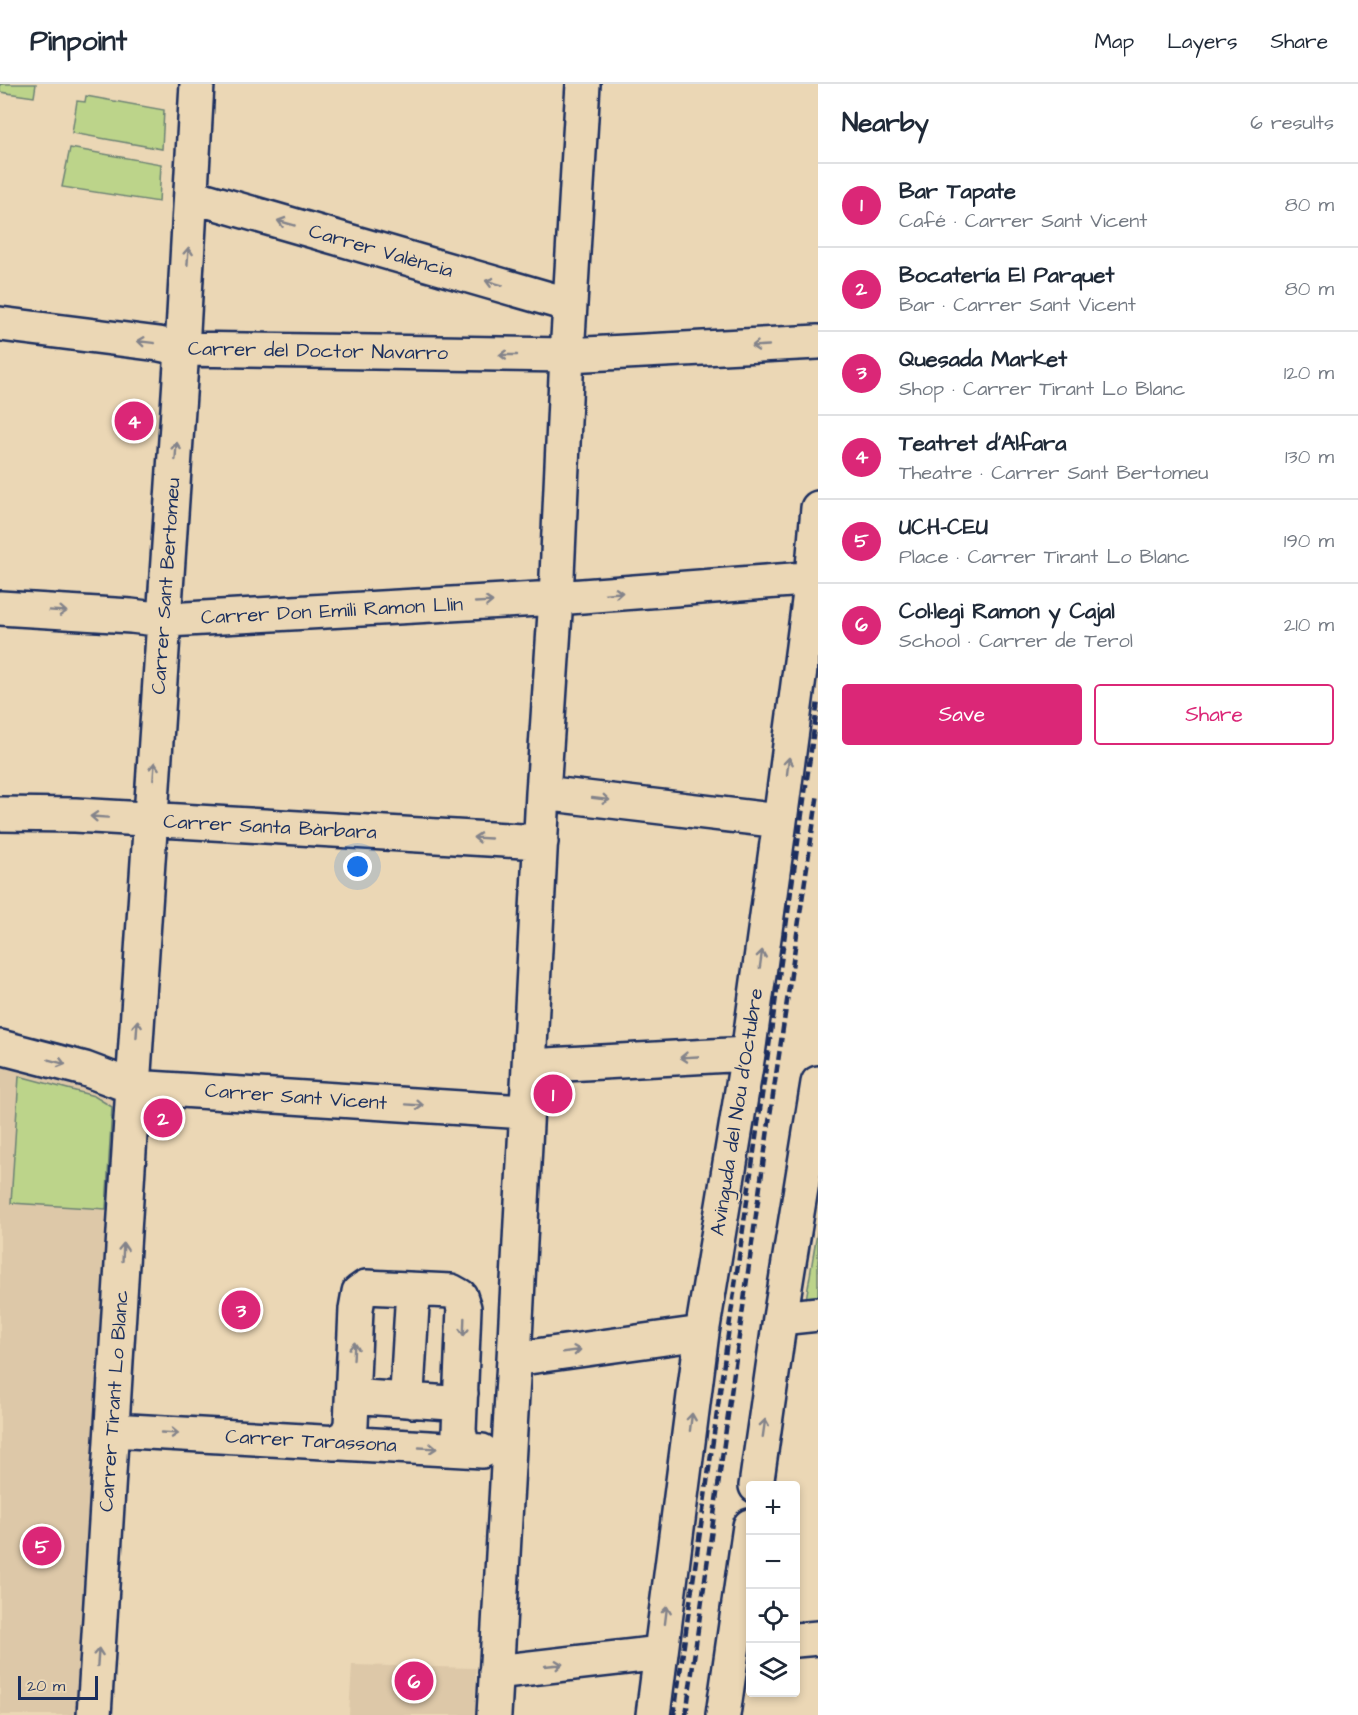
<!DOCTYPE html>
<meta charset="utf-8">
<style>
:root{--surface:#fff;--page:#f2f2f3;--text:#1f2937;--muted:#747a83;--line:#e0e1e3;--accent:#db2777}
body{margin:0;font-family:"Architects Daughter",sans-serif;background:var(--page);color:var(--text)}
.controls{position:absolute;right:18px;bottom:18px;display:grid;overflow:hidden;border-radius:6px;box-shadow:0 3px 9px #0003}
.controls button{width:54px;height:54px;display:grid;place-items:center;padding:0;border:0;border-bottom:2px solid var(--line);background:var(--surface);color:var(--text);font:30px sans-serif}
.scale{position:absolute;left:18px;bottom:15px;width:80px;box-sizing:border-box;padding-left:6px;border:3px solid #1b2f5e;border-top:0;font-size:16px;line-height:21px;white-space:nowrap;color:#1b2f5e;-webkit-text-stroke:4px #ebd7b5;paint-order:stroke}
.you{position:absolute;left:358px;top:783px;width:21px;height:21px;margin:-15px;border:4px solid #fff;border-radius:50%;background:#1a73e8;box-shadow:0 0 0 9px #1a73e833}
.badge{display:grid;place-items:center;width:39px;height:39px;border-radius:50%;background:var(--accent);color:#fff;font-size:20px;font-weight:700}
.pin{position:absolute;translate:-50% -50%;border:3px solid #fff;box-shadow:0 2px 6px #0006}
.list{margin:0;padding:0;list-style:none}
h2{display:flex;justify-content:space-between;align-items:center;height:78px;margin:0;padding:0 24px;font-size:26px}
h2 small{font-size:20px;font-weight:400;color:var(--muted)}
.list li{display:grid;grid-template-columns:39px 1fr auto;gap:18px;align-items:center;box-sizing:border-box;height:84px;padding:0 24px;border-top:2px solid var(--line)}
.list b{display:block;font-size:22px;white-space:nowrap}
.list p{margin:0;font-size:20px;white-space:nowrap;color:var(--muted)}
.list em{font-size:20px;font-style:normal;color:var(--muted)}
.actions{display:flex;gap:12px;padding:18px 24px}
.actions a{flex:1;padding:14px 0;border:2px solid var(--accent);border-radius:6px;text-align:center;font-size:21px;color:var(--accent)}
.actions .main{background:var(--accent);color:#fff}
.icon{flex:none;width:33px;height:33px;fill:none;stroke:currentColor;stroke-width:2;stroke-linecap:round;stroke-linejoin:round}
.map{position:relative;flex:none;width:818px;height:1631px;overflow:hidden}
header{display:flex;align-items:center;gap:36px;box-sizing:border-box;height:84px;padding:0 30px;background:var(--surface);border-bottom:2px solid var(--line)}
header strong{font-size:28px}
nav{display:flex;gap:33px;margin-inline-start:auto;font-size:21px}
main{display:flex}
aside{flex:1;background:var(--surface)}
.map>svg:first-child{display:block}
</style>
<header>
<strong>Pinpoint</strong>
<nav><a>Map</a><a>Layers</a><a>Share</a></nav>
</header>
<main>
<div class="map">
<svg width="818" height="1631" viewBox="0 0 818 1631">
<rect width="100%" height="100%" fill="#ebd7b5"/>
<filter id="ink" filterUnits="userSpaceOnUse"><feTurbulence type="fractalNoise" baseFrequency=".0167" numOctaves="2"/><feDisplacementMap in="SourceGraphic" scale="12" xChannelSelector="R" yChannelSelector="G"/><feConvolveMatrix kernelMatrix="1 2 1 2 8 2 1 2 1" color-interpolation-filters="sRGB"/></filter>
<g filter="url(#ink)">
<path fill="#ddc8a8" d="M0 963 133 1003 94 1631H0Z
M352 1581 476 1584 475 1631H349Z"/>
<path fill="#bcd48a" stroke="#6c8274" stroke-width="1.5" d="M0 0H36L34 13 0 8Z
M86 12 164 26 162 65 72 49 77 17 85 18Z
M70 64 161 80 159 118 62 103Z
M19 992 94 1012 112 1023 106 1125 11 1119Z
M818 1143V1215L806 1216Z"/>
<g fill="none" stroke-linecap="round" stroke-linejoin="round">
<defs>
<path id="minor" d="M192 112 570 221
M0 240 159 260 182 265 567 271 818 258
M0 524 131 532 165 536 186 535 556 514 818 494
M543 709 780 737
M0 730 75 731 541 758
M0 963 85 985 133 1003 526 1028
M529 982 748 970
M780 1234 818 1230
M514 1275 702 1249
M353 1299 358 1311 364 1313 450 1319 457 1317 461 1309
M413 1317 407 1308 412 1222 417 1209 427 1206
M112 1346 482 1367
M333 1359 346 1352 351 1341 356 1225 359 1208 366 1203 451 1207 460 1212 464 1224 459 1347 462 1360 468 1366
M756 1402 780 1234 818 999
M796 1556 818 1554
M496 1588 661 1569
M94 1631 133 1003 182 265 197 0
M494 1631 514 1275 543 709 556 514 567 271 583 0
M653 1631 702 1249 748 970 780 737 812 494 818 424
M723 1631 750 1442"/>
</defs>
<use href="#minor" stroke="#1b2f5e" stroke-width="38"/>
<use href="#minor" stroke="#ebd7b5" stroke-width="33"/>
<path stroke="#1b2f5e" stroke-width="4.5" stroke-dasharray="9 4.5" stroke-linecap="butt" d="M674 1631 818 617
M686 1631 769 1038 818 709"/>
</g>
<defs><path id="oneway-shaft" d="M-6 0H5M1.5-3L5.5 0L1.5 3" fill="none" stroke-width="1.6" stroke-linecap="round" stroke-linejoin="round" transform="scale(1.5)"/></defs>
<g stroke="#83838a">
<use href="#oneway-shaft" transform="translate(286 139) rotate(-164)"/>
<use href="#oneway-shaft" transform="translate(188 172) rotate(-86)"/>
<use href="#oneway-shaft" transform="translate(494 199) rotate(-164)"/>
<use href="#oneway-shaft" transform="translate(146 258) rotate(-173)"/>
<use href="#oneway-shaft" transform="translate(760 262) rotate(177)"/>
<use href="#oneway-shaft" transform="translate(508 271) rotate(-180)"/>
<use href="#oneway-shaft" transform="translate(176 367) rotate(-86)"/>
<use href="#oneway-shaft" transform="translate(614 509) rotate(-4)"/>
<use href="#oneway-shaft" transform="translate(484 518) rotate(-3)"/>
<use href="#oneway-shaft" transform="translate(58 527) rotate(4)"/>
<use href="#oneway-shaft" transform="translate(788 682) rotate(-83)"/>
<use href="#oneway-shaft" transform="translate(154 687) rotate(-86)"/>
<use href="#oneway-shaft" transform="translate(601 715) rotate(7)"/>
<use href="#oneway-shaft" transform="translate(99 733) rotate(-176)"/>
<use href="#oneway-shaft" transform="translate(482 754) rotate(-177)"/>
<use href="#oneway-shaft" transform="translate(761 875) rotate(-82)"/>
<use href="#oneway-shaft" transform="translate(137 945) rotate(-86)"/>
<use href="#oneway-shaft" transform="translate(689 973) rotate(177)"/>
<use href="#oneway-shaft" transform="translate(57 978) rotate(15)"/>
<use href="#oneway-shaft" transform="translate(415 1021) rotate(4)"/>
<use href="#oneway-shaft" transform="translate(123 1168) rotate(-87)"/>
<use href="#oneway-shaft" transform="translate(464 1243) rotate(92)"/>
<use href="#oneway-shaft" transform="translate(354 1267) rotate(-87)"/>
<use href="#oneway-shaft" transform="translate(572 1267) rotate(-8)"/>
<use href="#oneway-shaft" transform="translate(691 1338) rotate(-83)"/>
<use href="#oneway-shaft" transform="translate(764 1344) rotate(-82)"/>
<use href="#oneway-shaft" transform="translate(170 1349) rotate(3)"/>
<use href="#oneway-shaft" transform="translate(428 1364) rotate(3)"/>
<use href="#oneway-shaft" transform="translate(666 1531) rotate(-83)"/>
<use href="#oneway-shaft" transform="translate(98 1573) rotate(-86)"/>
<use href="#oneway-shaft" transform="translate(554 1581) rotate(-6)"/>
</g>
</g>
<g text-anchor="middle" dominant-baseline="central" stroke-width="5" stroke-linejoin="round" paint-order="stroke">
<g font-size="20" fill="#1b2f5e" stroke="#ebd7b5">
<text transform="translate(381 167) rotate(16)">Carrer València</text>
<text transform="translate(318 267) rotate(1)">Carrer del Doctor Navarro</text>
<text transform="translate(166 502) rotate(-86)">Carrer Sant Bertomeu</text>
<text transform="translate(332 527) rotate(-3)">Carrer Don Emili Ramon Llin</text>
<text transform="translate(270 743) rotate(3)">Carrer Santa Bàrbara</text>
<text transform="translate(296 1013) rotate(4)">Carrer Sant Vicent</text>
<text transform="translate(737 1028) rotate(-81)">Avinguda del Nou d'Octubre</text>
<text transform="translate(114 1317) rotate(-86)">Carrer Tirant Lo Blanc</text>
<text transform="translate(311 1357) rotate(3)">Carrer Tarassona</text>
</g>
</g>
</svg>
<div class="controls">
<button>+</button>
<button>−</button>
<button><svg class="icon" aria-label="locate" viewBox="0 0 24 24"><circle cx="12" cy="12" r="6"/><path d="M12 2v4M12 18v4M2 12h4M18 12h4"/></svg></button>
<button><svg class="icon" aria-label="layers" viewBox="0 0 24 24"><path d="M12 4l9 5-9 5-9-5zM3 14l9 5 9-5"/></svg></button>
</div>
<div class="scale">20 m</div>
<div class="you"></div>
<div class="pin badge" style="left:553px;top:1010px">1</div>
<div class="pin badge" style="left:163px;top:1034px">2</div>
<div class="pin badge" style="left:241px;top:1226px">3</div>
<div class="pin badge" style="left:134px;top:337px">4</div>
<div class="pin badge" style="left:42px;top:1462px">5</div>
<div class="pin badge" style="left:414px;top:1597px">6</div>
</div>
<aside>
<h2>Nearby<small>6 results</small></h2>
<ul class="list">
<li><span class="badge">1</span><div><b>Bar Tapate</b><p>Café · Carrer Sant Vicent</p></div><em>80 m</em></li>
<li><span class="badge">2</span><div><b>Bocatería El Parquet</b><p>Bar · Carrer Sant Vicent</p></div><em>80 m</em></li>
<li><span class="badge">3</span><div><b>Quesada Market</b><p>Shop · Carrer Tirant Lo Blanc</p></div><em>120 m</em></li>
<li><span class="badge">4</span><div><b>Teatret d'Alfara</b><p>Theatre · Carrer Sant Bertomeu</p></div><em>130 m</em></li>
<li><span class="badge">5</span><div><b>UCH-CEU</b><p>Place · Carrer Tirant Lo Blanc</p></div><em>190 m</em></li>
<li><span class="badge">6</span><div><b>Col·legi Ramon y Cajal</b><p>School · Carrer de Terol</p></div><em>210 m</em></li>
</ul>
<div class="actions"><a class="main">Save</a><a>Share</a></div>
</aside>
</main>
